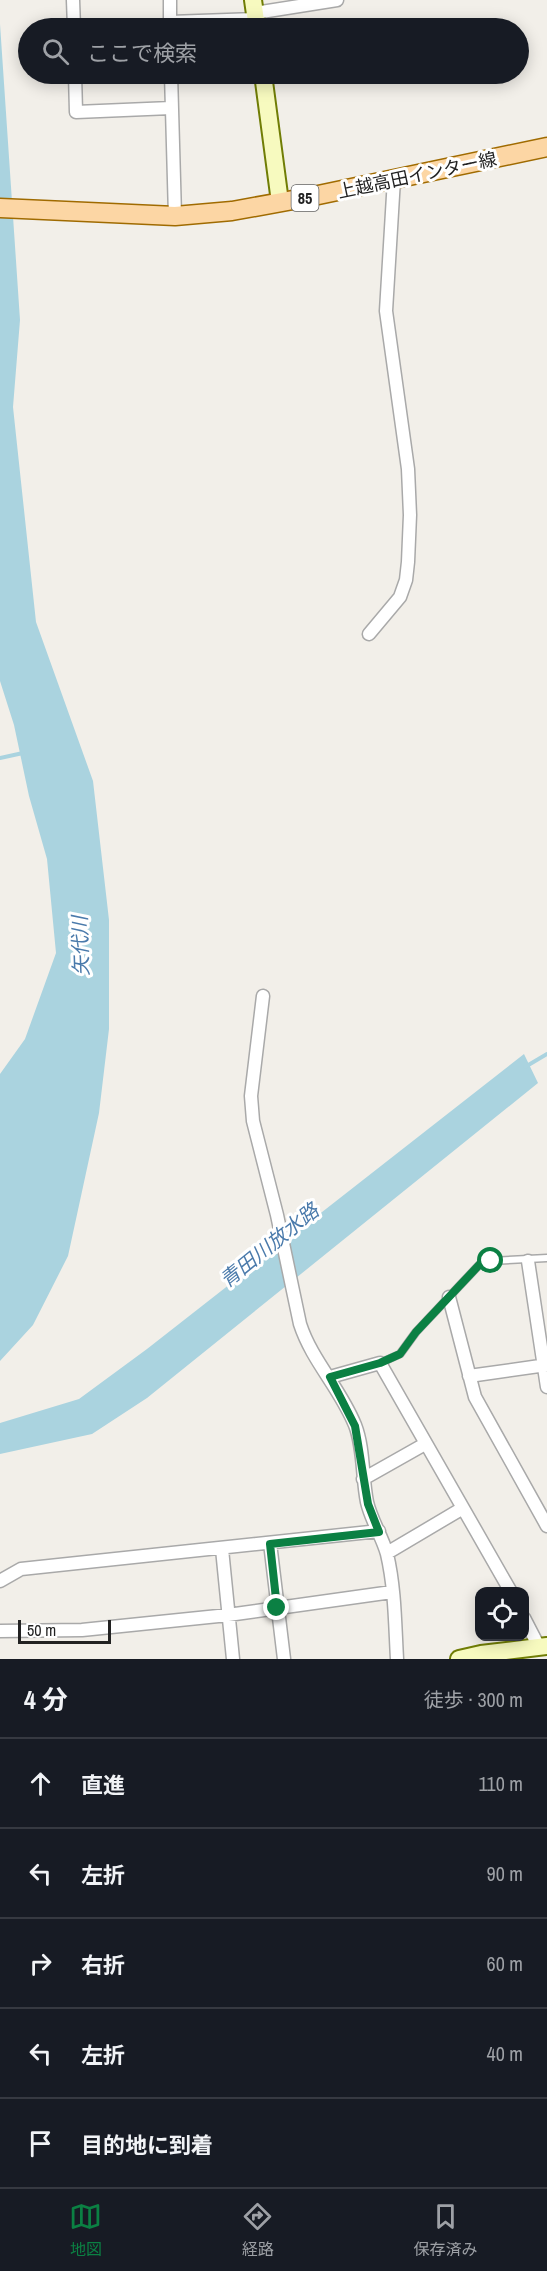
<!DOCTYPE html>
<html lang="ja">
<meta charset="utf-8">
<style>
:root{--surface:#171b24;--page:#242831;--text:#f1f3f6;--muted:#9ea1a6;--line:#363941;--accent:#0b8043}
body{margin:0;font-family:"Archivo Narrow","Noto Sans JP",sans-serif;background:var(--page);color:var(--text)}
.controls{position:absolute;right:18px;bottom:18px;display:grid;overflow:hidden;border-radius:12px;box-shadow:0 3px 15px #0003}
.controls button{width:54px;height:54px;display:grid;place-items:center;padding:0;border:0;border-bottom:2px solid var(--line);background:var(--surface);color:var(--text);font:30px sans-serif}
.scale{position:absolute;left:18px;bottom:15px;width:93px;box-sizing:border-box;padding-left:6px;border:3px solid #222;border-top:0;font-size:16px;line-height:21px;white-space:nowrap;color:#222;-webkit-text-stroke:4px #fff;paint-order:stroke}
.stop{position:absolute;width:18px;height:18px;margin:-14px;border:4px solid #0b8043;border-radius:50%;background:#fff}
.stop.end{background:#0b8043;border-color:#fff;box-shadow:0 2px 6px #0008}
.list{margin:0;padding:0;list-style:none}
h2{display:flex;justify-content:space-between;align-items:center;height:78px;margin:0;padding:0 24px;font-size:26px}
h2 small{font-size:20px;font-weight:400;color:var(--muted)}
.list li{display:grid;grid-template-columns:39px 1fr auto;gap:18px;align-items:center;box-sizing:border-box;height:90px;padding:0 24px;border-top:2px solid var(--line)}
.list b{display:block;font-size:22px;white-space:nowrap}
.list em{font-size:20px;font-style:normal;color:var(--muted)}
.icon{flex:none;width:33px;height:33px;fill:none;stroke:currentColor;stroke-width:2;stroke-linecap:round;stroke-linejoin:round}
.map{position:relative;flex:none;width:547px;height:1659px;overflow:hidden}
.search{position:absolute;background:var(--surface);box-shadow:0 3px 15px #0003;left:18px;right:18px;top:18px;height:66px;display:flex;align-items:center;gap:15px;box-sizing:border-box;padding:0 21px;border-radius:33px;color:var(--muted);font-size:22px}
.sheet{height:528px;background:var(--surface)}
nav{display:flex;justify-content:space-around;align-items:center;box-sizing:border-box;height:84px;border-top:2px solid var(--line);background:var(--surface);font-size:16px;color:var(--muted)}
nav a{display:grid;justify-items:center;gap:3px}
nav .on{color:var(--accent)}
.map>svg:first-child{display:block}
</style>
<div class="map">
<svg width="547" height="1659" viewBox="0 0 547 1659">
<rect width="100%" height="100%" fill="#f2efe9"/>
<path fill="#aad3df" d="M0 24 20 320 13 407 36 622 93 781 109 920V1029L99 1113 68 1256 33 1325 0 1361V1074L25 1039 56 953 47 859 29 796 14 725 0 681Z
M524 1054 538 1083 147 1398 92 1434 0 1454V1423L79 1399 147 1349Z"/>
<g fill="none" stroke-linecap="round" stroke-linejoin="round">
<path stroke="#aad3df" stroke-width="4" d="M0 758 23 753
M525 1067 547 1054"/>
<defs>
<path id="lane" d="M380 1363 400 1354 416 1332 480 1264 491 1261 547 1258"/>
<path id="street" d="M73 0 74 28
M170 0V27
M255 13 337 0
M170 22 256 19
M75 74 76 112 171 108
M171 74 175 216
M369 634 400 597 406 580 408 562 410 515 408 469 386 311 394 179
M263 996 251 1096 253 1121 277 1215 300 1324C312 1361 340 1388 355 1425 364 1448 362 1477 367 1502 371 1520 382 1536 387 1554 395 1588 395 1624 397 1659
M528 1261 547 1387
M449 1297 475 1397 547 1526
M469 1376 547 1365
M330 1377 380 1363 511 1592
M363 1479 425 1444
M270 1543 284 1659
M222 1549 233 1659
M387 1553 463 1508
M0 1581 21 1569 379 1531
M524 1618 539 1647
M0 1631 82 1630 228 1615 392 1592"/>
<path id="secondary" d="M253 0 257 28
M263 74 280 202
M459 1659 481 1654 547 1646"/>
<path id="primary" d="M0 208 175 216 232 211 304 198 547 147"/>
</defs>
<use href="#lane" stroke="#a9a9a9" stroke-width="9"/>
<use href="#street" stroke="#a9a9a9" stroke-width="15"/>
<use href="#secondary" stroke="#707d05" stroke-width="20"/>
<use href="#primary" stroke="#a06b00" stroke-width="21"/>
<use href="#lane" stroke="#fff" stroke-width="6"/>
<use href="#street" stroke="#fff" stroke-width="12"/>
<use href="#secondary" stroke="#f7fabf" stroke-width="16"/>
<use href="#primary" stroke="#fcd6a4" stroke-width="18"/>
</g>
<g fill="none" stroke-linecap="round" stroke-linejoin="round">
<path stroke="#0b8043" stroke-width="8" d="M277 1608 270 1544 379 1532 368 1504 355 1426 330 1377 380 1363 400 1354 416 1332 480 1264 491 1261"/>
</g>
<g text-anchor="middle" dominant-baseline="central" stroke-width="6" stroke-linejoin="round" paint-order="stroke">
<rect fill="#fff" stroke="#646464" stroke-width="1.5" x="291.5" y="185" width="27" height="26" rx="4.5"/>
<g font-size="16" font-weight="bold" fill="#222">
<text x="305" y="198">85</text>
</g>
<g font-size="18" fill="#222" stroke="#fff">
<text transform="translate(417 175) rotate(-12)">上越高田インター線</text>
</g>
<g font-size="20" font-style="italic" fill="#4a7aab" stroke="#fff">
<text transform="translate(80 946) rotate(-92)">矢代川</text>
<text transform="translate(269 1245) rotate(-39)">青田川放水路</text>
</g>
</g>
</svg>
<div class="controls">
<button><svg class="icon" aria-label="locate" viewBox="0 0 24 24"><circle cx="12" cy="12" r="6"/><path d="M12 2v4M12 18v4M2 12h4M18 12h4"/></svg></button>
</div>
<div class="scale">50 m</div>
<div class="stop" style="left:491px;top:1261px"></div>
<div class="stop end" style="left:277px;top:1608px"></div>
<div class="search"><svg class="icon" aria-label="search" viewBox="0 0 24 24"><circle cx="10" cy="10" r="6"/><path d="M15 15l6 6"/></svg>ここで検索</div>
</div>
<section class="sheet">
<h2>4 分<small>徒歩 · 300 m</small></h2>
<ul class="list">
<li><svg class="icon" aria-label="ahead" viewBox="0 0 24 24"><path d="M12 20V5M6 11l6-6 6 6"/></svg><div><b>直進</b></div><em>110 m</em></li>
<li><svg class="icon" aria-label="left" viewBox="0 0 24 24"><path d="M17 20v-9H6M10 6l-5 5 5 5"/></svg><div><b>左折</b></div><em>90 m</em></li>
<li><svg class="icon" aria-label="right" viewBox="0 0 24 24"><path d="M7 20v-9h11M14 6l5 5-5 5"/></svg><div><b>右折</b></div><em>60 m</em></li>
<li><svg class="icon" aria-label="left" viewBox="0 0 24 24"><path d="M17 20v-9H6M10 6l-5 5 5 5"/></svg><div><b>左折</b></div><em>40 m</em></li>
<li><svg class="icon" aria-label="arrive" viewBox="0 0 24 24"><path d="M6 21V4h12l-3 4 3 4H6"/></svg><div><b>目的地に到着</b></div></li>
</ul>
</section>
<nav>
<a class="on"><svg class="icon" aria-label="map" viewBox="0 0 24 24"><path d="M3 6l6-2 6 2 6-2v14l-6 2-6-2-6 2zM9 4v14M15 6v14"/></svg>地図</a>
<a><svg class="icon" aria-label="directions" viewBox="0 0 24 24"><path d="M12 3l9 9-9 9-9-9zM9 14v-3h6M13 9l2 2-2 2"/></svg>経路</a>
<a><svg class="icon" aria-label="saved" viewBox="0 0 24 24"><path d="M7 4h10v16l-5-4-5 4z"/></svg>保存済み</a>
</nav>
